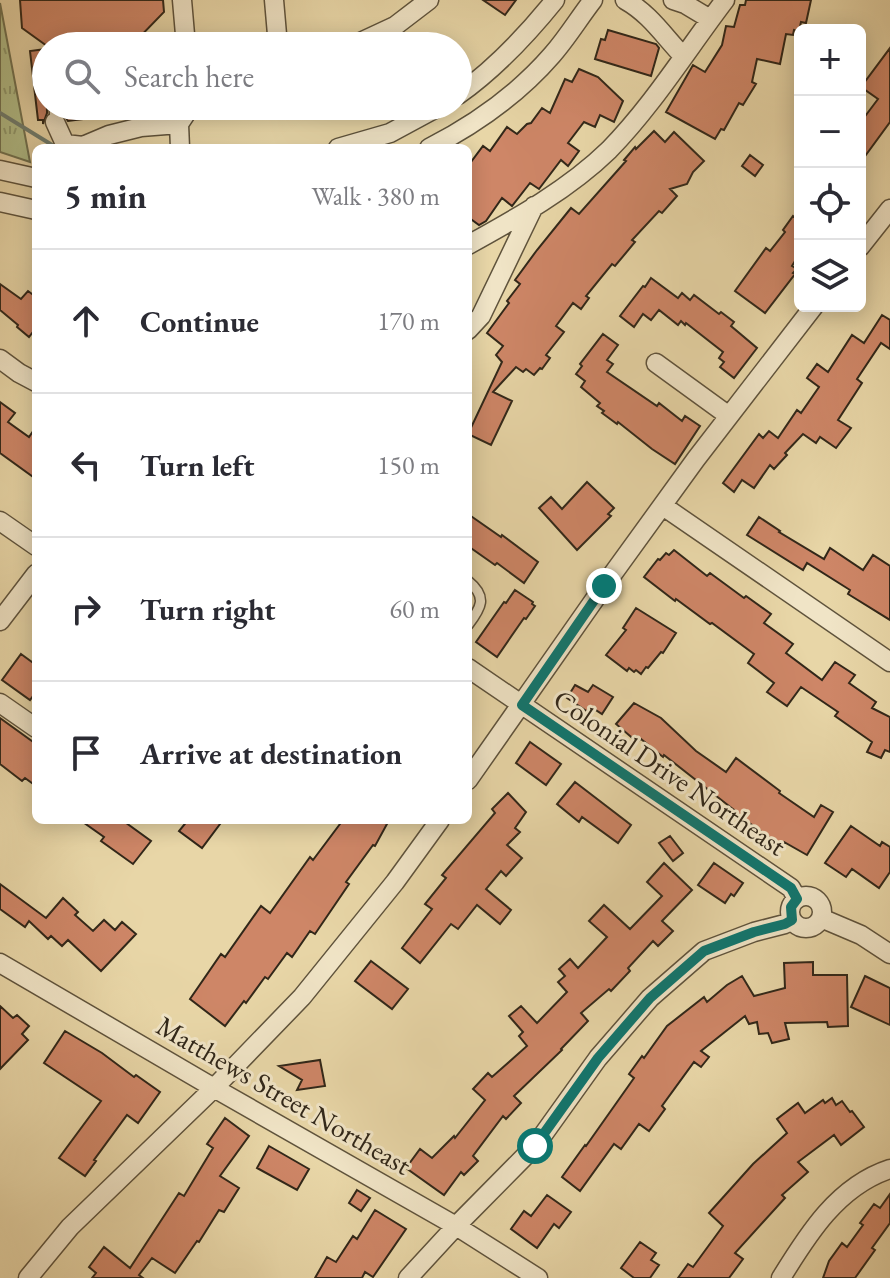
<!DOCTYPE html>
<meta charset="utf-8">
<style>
:root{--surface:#fff;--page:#f2f2f3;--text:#2b2b33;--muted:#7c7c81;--line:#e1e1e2}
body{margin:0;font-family:"EB Garamond",serif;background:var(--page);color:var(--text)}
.controls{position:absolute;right:24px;top:24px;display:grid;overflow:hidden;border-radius:12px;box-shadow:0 4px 20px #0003}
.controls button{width:72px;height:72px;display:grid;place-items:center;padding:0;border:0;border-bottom:2px solid var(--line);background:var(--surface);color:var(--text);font:40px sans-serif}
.stop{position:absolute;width:24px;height:24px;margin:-18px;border:6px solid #0f766e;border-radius:50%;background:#fff}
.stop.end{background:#0f766e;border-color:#fff;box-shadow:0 2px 8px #0008}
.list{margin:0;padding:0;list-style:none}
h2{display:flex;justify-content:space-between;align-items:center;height:104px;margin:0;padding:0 32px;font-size:34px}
h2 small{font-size:26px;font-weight:400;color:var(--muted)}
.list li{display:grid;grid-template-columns:52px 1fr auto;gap:24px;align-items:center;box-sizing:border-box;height:144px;padding:0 32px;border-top:2px solid var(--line)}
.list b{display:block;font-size:30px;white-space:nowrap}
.list em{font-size:26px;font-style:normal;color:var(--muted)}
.icon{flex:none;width:44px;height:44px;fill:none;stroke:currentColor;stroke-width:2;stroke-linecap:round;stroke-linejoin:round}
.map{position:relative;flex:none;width:890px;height:1278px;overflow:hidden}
.search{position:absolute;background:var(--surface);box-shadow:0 4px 20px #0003;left:32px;top:32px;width:440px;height:88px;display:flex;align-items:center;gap:20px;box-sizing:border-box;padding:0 28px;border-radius:44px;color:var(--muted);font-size:30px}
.panel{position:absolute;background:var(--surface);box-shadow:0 4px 20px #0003;left:32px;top:144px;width:440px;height:680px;border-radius:12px}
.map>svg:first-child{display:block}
</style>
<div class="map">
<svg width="890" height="1278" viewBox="0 0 890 1278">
<defs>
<pattern id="park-tufts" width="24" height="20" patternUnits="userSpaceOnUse" patternTransform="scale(2)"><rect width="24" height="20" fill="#b2bf8a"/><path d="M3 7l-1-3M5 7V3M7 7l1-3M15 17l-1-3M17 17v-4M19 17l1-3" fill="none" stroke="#919b70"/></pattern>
</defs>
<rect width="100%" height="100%" fill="#e8d6a7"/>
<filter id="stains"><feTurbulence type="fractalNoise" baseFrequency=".0025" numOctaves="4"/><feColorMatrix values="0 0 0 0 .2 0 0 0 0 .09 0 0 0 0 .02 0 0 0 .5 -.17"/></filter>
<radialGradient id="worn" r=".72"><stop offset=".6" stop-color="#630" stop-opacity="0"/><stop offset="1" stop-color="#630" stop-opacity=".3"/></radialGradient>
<path fill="url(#park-tufts)" stroke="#727352" stroke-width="2" d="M0 3 30 162 0 152Z"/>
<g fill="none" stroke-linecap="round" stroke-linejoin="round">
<path stroke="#6f7e71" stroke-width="4" d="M0 113 57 148"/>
</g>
<path fill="#ce8667" stroke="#312719" stroke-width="2" d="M20 0H163L164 12 131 46H47L22 28Z
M483 0H516L505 15Z
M746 0H811L806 23 801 22 799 31 794 30 793 35 786 34 780 64 757 59 752 82 756 84 743 105 739 103 724 130 721 129 715 139 666 112 693 65 705 72 722 45 726 26 734 27 740 5H745Z
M608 30 656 44 659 48 651 76 595 59 601 39 605 40Z
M890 48V122L860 163V123L878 99 861 87Z
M46 49 47 113 43 124V120H38L30 51Z
M579 69 598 77 623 101 614 122 600 115 595 127 584 122 568 143 579 151 568 166 561 160 539 189 530 183 512 206 502 198 486 221 479 225 468 217V166L483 146 490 151 507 127 517 134 527 124 531 123 542 108 550 113 565 79 572 82Z
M62 106H123L124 114 68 121 62 112Z
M654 131 665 142 674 132 704 161 693 172 687 184 670 189 677 196 662 213 659 211 632 240 635 242 615 266 612 264 586 296 589 298 581 309 573 303 556 326 564 332 546 355 550 358 542 369 540 368 534 375 526 369 523 372 516 367 493 392 512 401 491 445 468 434 502 362 496 355 503 346 487 333 509 303 507 301 520 284 515 280 537 250 571 208 579 214 626 161 624 160 635 147 636 149Z
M750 155 763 165 755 176 742 166Z
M793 216 800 222V253L792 266 797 269 793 273 795 274 765 313 735 291 766 248 770 251 785 232 783 230Z
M651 278 678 298 682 293 690 300 694 295 719 314 721 312 734 322 731 326 757 348 734 378 720 367 724 362 719 358 723 352 686 323 685 325 681 321 678 325 659 310 651 320 643 314 634 327 620 316 643 286 645 287Z
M0 284 21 299 28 291 36 297V328L29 337 17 327 18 325 0 310Z
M882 315 890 320V349L881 343 857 379 862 383 838 420 851 428 836 448 820 437 816 443 803 434 785 453 787 455 774 469 770 465 754 488 742 480 734 492 723 483 759 434 763 438 769 431 778 438 797 410 801 413 819 387 807 378 817 364 828 372 852 335 864 343Z
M603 334 618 345 607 360 613 364 607 372 657 406 659 403 682 421 685 416 700 426 675 464 652 449 618 422 617 424 602 413 604 411 597 406 600 403 581 387 585 381 576 374 582 366 580 364Z
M0 402 15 413 8 422 29 437 36 427V479L0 453Z
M587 482 614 508 608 514 611 516 577 550 539 508 551 497 562 509Z
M468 514 501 537 502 535 538 562 524 583 497 563 495 565 468 546Z
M759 517 780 531 779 532 824 559 830 548 863 570 873 555 890 566V620L848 594 850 590 807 563 803 570 747 535Z
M674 550 707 576 710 573 744 598 746 596 771 614 764 623 793 644 786 653 822 680 835 662 855 675 849 683 876 702 872 708 890 717V752L885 750 881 758 867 752 872 742 835 716 838 712 801 687 787 706 767 692 774 683 748 663 754 654 712 623 710 624 676 599 675 601 644 577 658 559 660 560 666 553 669 555Z
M515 590 533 602 532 604 535 606 526 619 524 618 497 657 476 642 504 602 506 603Z
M636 608 676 633 663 653 661 652 648 668 646 667 641 674 636 670 634 672 629 668 627 671 606 655 626 630 623 628Z
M21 654 36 665V692L30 700 2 680Z
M575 685 588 692 593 685 613 697 602 714 591 707 588 712 567 698Z
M634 703 661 718 696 751 726 772 736 758 780 791 779 793 814 817 821 805 833 812 807 855 784 842 781 846 737 814 738 813 664 755 663 757 641 739 637 742 616 724Z
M0 718 36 744V786L25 778 22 781 0 764Z
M530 742 561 764 546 785 516 763Z
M575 782 631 825 618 843 582 817 579 822 557 804Z
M508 793 526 812 515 828 520 832 507 845 522 858 506 876 501 871 486 889 511 910 500 924 477 905 458 929 451 924 420 963 402 948 432 909 425 904 446 878 442 875 495 813 492 809Z
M80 820H122L151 841 133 864 101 841 104 837Z
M188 820H223L202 848 179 831Z
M343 820H379L387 824 375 846 373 845 346 882 349 884 315 934 310 931 292 957 287 953 268 979 265 977 246 1003 244 1001 225 1026 190 999 221 954 225 957 261 906 270 913 310 857 313 860Z
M851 826 880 846 882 842 890 847V872L879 888 852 869 846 877 825 863Z
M670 836 683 853 673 861 659 843Z
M664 863 692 890 662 921 673 931 658 946 653 941 628 968 630 971 611 991 609 989 581 1013 588 1021 561 1049 562 1050 514 1096 521 1103 506 1119 503 1116 473 1156 478 1161 464 1175 461 1172 444 1195 406 1168 420 1149 432 1158 454 1136 455 1138 485 1100 473 1089 488 1073 492 1077 527 1046 519 1036 523 1032 509 1016 521 1006 537 1023 567 992 558 982 565 976 559 969 570 959 578 968 607 937 589 921 604 905 630 929 662 896 647 882Z
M714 863 743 883 734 896 731 894 725 903 698 885Z
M0 884 46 918 63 898 78 912 75 915 93 931 104 920 115 930 122 922 136 934 101 971 68 940 62 946 51 936 48 939 29 921 25 927 0 909Z
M371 961 408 989 392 1009 355 981Z
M813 962V975H847L848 1026 828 1027 827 1022 785 1023 789 1039 772 1043 768 1033 759 1034 757 1022 749 1024 745 1016 701 1051 709 1057 701 1067 694 1062 662 1106 665 1109 649 1131 639 1124 621 1149 614 1144 580 1191 562 1177 585 1145 586 1146 634 1078 629 1074 642 1056 644 1058 667 1026 704 997 707 1002 727 985 742 976 754 996 785 988 784 963Z
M865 976 890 988V1025L851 1007Z
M0 1006 13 1018 17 1015 29 1026 22 1034 28 1040 0 1069Z
M65 1031 102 1053 134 1077 136 1075 160 1092 138 1123 127 1115 94 1160 96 1161 85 1176 59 1158 101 1101 44 1063Z
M320 1060 325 1086 297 1090 302 1080 279 1066Z
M832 1098 836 1105 842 1101 850 1112 852 1111 864 1127 841 1145 834 1135 798 1162 808 1172 782 1195 785 1198 735 1253 743 1259 729 1278H678L688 1264 693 1267 723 1226 709 1213 753 1164 787 1133 777 1119 798 1103 805 1113 823 1100 825 1103Z
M225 1118 249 1136 220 1176 239 1188 224 1212 219 1210 199 1242 197 1241 175 1273 152 1258 139 1275 143 1278H92L96 1273 89 1267 104 1247 130 1268 179 1193 184 1196 213 1148 207 1144Z
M269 1146 309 1169 297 1190 257 1168Z
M357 1190 370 1198 361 1211 349 1203Z
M890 1194V1223L872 1248 875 1250 855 1278H823L829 1261 842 1243 847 1247 863 1225 860 1223 874 1204 880 1208Z
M547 1195 571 1212 559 1228 554 1224 537 1248 511 1229 524 1211 531 1216Z
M375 1210 406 1229 373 1277 365 1272 362 1278H315L327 1257 336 1262 353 1236 357 1239Z
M640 1242 656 1253 651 1260 659 1265 650 1278H634L621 1268Z"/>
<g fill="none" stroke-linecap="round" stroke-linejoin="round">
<defs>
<path id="lane" d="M54 106 55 122
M468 581C488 597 481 608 468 625"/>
<path id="street" d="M182 0 186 46
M274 0 278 46
M625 0C650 14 663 35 683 56
M673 0 685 4 710 19
M352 46 395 26 429 0
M458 95C496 68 526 36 555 0
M55 122 65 144 83 146 109 135 141 127 179 124
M180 148 179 124 191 106
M338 148 390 133 440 106
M429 148C474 125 519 93 552 55 567 38 579 18 593 0
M0 170 36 178
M0 202 36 210
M468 245C517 218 569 189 609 150 653 105 687 50 725 0
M860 247 890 209
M468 330 481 316 534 206
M0 359 19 373 36 382
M656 363 729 416
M663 506 890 662
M0 521 36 546
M0 621 36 574
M468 668 791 888 797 899
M0 703 36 728
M468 780 604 586 696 459 814 306
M790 912a16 16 0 1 1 32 0a16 16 0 1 1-32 0Z
M821 918 861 935 890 954
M0 963 214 1088 456 1226 538 1278
M28 1278 70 1227 214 1088 302 997 395 882 440 820
M408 1278 456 1226 535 1146 598 1058 650 998 704 951 754 932 785 924 792 920
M781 1278C808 1234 838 1186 890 1169"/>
</defs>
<use href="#lane" stroke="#5f533c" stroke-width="12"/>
<use href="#street" stroke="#5f533c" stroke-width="21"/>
<use href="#lane" stroke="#f0e4c6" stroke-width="9"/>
<use href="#street" stroke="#f0e4c6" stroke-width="18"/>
</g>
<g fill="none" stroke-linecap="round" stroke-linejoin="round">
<path stroke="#0f766e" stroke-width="10" d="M535 1146 598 1058 650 998 704 951 754 932 785 924 792 920 791 907 797 899 791 888 522 705 604 586"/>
</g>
<g text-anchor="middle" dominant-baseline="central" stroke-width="6" stroke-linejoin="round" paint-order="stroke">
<g font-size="28" fill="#312719" stroke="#f0e4c6">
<text transform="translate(670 772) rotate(34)">Colonial Drive Northeast</text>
<text transform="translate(284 1095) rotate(30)">Matthews Street Northeast</text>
</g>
</g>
<rect width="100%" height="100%" filter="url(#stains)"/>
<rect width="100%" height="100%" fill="url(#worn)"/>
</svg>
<div class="controls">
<button>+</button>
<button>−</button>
<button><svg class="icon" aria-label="locate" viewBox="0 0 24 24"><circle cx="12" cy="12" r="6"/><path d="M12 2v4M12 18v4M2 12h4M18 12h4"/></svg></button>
<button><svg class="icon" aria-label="layers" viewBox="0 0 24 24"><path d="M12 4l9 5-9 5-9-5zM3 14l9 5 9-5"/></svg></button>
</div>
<div class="stop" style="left:535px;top:1146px"></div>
<div class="stop end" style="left:604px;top:586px"></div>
<div class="search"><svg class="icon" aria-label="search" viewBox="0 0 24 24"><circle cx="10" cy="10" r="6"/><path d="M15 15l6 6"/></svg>Search here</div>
<section class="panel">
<h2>5 min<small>Walk · 380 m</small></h2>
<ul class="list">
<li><svg class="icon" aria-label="ahead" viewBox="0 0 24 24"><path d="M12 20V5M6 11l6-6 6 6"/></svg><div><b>Continue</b></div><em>170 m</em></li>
<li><svg class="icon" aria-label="left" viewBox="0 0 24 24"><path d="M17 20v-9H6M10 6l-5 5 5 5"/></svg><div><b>Turn left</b></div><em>150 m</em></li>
<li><svg class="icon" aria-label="right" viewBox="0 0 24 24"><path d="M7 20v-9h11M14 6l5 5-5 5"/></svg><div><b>Turn right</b></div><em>60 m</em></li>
<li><svg class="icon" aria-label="arrive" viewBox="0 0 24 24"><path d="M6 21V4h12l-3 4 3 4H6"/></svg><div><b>Arrive at destination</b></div></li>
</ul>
</section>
</div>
